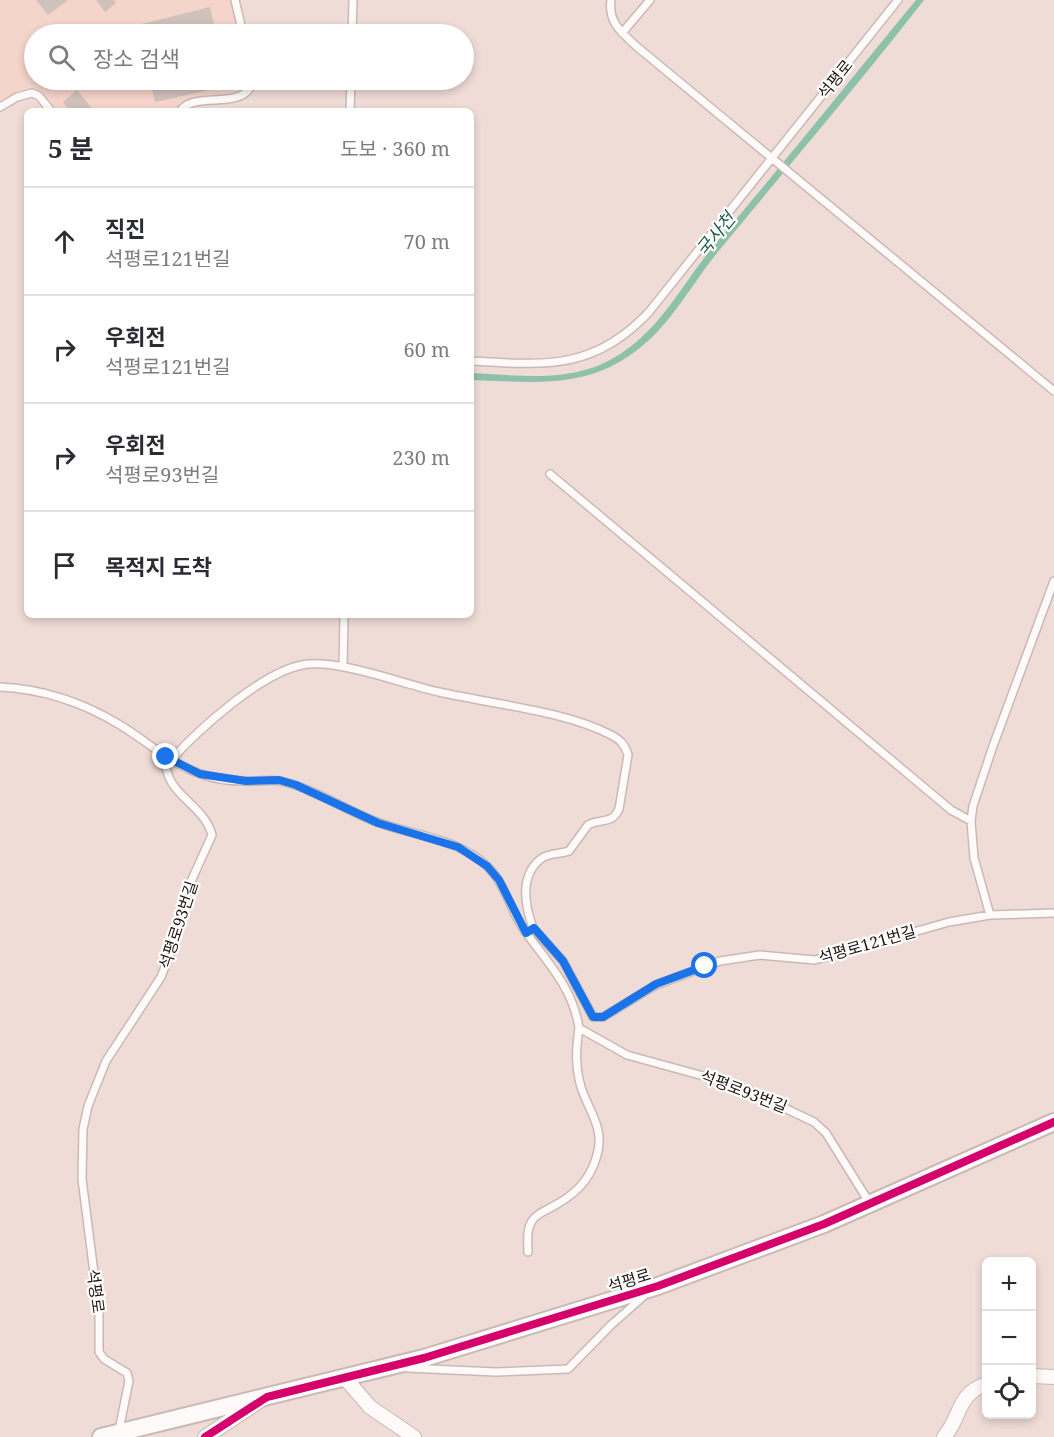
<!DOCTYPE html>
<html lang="ko">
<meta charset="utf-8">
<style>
:root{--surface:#fff;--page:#f7f7f7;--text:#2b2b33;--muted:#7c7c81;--line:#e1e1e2}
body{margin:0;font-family:"Noto Serif","Noto Sans KR",serif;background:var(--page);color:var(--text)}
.controls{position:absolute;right:18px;bottom:18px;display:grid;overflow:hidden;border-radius:9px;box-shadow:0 3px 9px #0003}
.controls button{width:54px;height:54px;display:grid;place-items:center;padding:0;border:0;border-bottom:2px solid var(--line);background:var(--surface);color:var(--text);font:30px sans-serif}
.stop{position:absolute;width:18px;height:18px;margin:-14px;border:4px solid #1a73e8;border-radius:50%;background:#fff}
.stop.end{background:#1a73e8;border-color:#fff;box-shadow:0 2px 6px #0008}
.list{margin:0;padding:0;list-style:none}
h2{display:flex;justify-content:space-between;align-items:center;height:78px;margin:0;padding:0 24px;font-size:26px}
h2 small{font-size:20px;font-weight:400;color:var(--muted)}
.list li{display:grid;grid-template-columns:39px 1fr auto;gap:18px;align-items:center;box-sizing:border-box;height:108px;padding:0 24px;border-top:2px solid var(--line)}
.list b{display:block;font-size:22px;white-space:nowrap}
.list p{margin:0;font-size:20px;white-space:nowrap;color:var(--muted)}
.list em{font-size:20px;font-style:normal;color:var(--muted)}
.icon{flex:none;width:33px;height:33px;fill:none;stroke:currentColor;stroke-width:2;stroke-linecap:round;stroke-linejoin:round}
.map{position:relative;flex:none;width:1054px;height:1437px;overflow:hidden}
.search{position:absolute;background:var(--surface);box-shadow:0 3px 9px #0003;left:24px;top:24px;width:450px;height:66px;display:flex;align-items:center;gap:15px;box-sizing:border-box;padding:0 21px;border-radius:33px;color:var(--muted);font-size:22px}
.panel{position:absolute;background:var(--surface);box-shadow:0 3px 9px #0003;left:24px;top:108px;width:450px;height:510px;border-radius:9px}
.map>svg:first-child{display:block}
</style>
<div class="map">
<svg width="1054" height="1437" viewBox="0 0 1054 1437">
<rect width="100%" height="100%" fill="#f0dcd6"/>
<path fill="#f5d4ca" d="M0 0H230L239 34H34V80H247L248 85 241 91 180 103 174 111H58L40 90 30 86 0 102Z"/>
<path fill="#8dc1aa" d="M916 0H924C857 86 786 169 717 253 682 297 663 341 610 367 566 388 517 381 471 380V373C514 375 561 382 602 364 658 338 678 288 716 243 784 163 849 81 916 0Z"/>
<path fill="#d1c1bc" d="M36 0H68L48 15Z
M96 0H114L116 3 105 12Z
M210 7 216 34H140L138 25Z
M150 80H227L228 86 155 102Z
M77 90 94 111H70L63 102Z"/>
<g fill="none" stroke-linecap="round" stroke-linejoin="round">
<defs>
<path id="service" d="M235 0 243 34
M611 0C608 22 621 32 636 46L1054 391
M622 33 650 0
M352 34 353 0
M0 107 17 97 32 93 39 96 51 111
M180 111C195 91 236 109 250 88L251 80
M350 111 351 80
M471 361C544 365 594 371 649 312L898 0
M550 474 951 810 971 821
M343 667 344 615
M0 687C42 689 84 703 120 725 147 741 170 764 201 774 214 779 231 781 245 781 257 782 269 779 281 781 315 789 345 810 377 822 414 836 459 838 489 868 507 887 511 914 527 934 549 964 573 989 579 1028L627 1055 736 1085 814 1122 826 1133 869 1202
M171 760C199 729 261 673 302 665 337 658 402 684 439 692 492 704 565 711 611 735 621 740 625 745 628 755L619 809C612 825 600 818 588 825L569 851C561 854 549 853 542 858 519 875 525 906 533 928
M990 915 974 858 971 821 973 806 993 746 1054 581
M531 930 533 928 563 961 593 1017H603L656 985 720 961 760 955 815 960 949 922 990 915 1054 913
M528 1252C528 1242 526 1230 532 1221 535 1215 544 1211 550 1208 573 1196 590 1182 597 1155 605 1128 589 1112 581 1087 575 1066 576 1049 579 1028
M407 1368 496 1372 568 1369 611 1325 645 1295
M119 1430 129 1381 127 1373 104 1359 99 1352V1312L82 1179 83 1129 88 1106 106 1061 161 977 179 931 188 888 212 835C204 803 162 794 166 757"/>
<path id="minor" d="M1032 1376 1054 1377
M345 1378 370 1407 414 1437
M205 1437 261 1400
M944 1437C962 1416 956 1395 986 1384"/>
<path id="tertiary" d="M101 1437 424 1358 658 1286 824 1224 1054 1122"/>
</defs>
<use href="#service" stroke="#c9b9b5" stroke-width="10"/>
<use href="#minor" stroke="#c9b9b5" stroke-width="16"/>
<use href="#tertiary" stroke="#c9b9b5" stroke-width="20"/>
<use href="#service" stroke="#fdfaf9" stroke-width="7"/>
<use href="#minor" stroke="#fdfaf9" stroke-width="14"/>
<use href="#tertiary" stroke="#fdfaf9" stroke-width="16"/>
<defs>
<path id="cycleway" d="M205 1437 267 1397 424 1358 658 1286 744 1254 824 1224 1054 1122"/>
</defs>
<use href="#cycleway" stroke="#fff" stroke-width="11"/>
<use href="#cycleway" stroke="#d6006c" stroke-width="8"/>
</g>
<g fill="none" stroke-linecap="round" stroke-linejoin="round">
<path stroke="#1a73e8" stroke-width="8" d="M166 757 200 774 246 781 279 780 296 785 378 823 458 847 487 866 499 880 526 933 534 928 563 961 593 1017H603L656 984 705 966"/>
</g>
<g text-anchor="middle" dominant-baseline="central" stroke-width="4.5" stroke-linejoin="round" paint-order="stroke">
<g font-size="16" fill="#211511" stroke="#fff">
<text transform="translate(835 79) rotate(-51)">석평로</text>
<text transform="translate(178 925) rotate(-72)">석평로93번길</text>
<text transform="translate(867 944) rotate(-16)">석평로121번길</text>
<text transform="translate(744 1091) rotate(21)">석평로93번길</text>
<text transform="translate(629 1280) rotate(-17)">석평로</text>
<text transform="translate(96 1291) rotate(82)">석평로</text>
</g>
<g font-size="18" font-style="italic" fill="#1d5e49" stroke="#fff">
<text transform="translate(715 234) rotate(-51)">국사천</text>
</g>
</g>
</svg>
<div class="controls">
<button>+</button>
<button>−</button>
<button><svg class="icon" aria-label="locate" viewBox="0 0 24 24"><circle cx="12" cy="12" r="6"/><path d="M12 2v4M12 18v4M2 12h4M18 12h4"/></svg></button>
</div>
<div class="stop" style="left:705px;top:966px"></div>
<div class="stop end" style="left:166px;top:757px"></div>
<div class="search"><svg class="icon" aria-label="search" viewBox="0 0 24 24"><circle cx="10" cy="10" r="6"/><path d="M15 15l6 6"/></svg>장소 검색</div>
<section class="panel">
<h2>5 분<small>도보 · 360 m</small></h2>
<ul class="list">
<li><svg class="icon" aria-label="ahead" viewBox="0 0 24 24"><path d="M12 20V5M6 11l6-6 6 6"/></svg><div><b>직진</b><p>석평로121번길</p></div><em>70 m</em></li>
<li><svg class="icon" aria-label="right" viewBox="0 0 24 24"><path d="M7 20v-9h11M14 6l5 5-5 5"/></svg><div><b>우회전</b><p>석평로121번길</p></div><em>60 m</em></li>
<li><svg class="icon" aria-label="right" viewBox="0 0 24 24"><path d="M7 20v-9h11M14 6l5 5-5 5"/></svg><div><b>우회전</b><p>석평로93번길</p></div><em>230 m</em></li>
<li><svg class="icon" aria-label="arrive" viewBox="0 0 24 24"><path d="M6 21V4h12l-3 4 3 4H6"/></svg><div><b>목적지 도착</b></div></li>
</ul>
</section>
</div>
